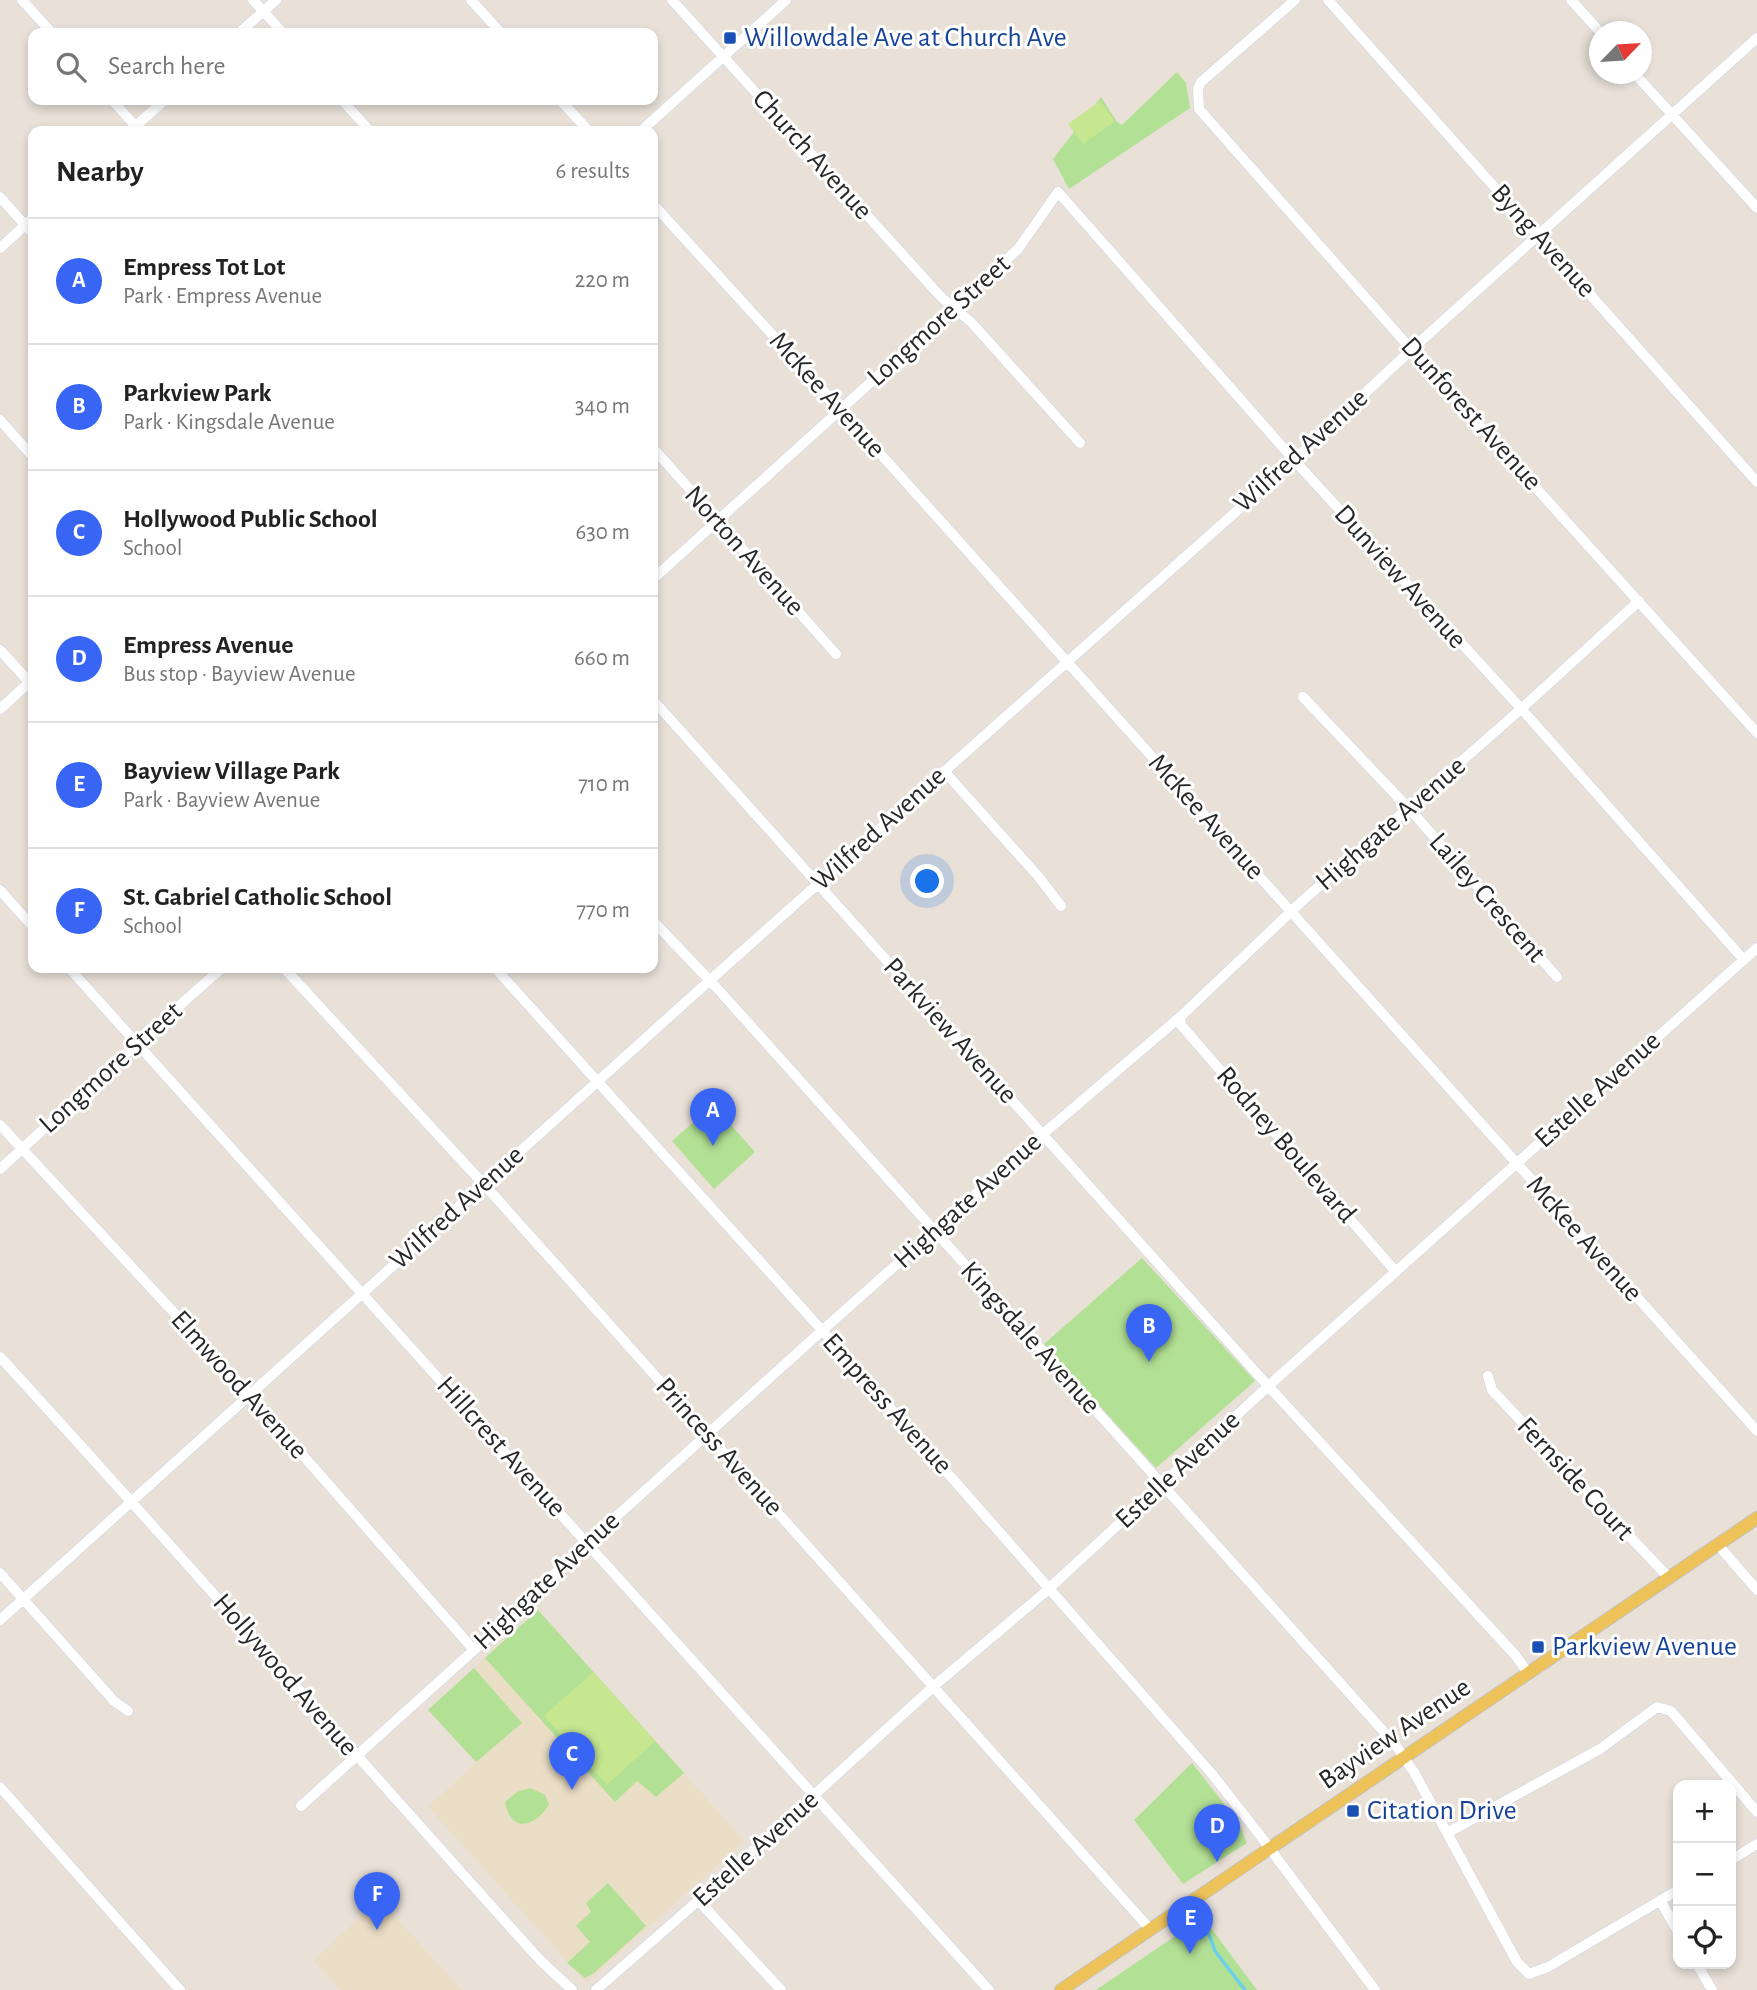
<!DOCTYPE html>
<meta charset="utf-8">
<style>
:root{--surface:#fff;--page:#f6f6f6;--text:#222;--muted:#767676;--line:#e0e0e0;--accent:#3965f5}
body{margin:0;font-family:"Alegreya Sans",sans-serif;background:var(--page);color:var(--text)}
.controls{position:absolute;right:21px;bottom:21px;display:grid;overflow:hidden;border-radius:14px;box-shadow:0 4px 10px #0003}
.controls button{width:63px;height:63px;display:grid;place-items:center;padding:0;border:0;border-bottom:2px solid var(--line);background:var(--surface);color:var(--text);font:35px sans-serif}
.compass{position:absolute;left:1589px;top:21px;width:63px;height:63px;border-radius:50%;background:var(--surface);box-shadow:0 4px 10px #0003;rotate:65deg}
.you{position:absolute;left:928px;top:882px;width:24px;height:24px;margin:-18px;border:5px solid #fff;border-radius:50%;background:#1a73e8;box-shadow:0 0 0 10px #1a73e833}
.badge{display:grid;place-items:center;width:46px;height:46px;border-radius:50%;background:var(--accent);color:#fff;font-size:23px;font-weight:700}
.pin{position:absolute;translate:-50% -58px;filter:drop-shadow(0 2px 4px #0008)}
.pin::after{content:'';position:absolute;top:37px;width:24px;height:21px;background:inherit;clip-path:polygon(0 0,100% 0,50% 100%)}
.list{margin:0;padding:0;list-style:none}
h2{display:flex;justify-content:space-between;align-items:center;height:91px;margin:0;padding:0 28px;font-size:30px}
h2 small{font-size:23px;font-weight:400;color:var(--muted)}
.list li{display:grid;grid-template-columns:46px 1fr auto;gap:21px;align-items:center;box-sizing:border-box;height:126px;padding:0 28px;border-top:2px solid var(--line)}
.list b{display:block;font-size:26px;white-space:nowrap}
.list p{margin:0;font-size:23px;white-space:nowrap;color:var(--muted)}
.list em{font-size:23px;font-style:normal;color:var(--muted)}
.icon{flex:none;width:38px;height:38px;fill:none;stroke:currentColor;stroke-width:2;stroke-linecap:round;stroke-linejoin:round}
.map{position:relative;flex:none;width:1757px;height:1990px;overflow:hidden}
.search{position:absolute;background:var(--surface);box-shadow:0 4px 10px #0003;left:28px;top:28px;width:630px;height:77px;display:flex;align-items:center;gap:18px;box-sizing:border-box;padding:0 24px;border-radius:14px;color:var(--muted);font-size:26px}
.panel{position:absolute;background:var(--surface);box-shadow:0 4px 10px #0003;left:28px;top:126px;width:630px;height:847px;border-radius:14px}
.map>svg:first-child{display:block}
</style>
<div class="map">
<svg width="1757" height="1990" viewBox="0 0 1757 1990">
<rect width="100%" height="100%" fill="#e9e1d8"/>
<path fill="#ebdec7" d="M538 1610 745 1841 586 1983 428 1807 476 1762 428 1710Z
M379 1899 462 1990H340L313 1961Z"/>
<path fill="#b2e094" d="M1177 72 1186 83 1190 108 1069 189 1053 159 1101 97 1117 122 1122 125Z
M713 1105 755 1152 714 1189 672 1141Z
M1142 1258 1255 1381 1156 1468 1044 1344Z
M538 1610 684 1773 656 1797 637 1781 615 1802 485 1658Z
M474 1668 522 1723 476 1762 428 1710Z
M1192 1763 1239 1823 1247 1843 1183 1884 1134 1820Z
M530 1788 545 1795 549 1805C535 1827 511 1834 505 1802L517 1792Z
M608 1883 646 1926 594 1973 585 1978 567 1963 590 1942 576 1926 591 1912 586 1903Z
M1203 1917 1257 1990H1096Z"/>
<path fill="#c6e790" d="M1100 101 1115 121 1083 144 1068 124Z
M593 1672 655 1741 607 1785 544 1716Z"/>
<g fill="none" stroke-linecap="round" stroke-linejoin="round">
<path stroke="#6bcfeb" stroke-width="3.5" d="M1205 1924 1215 1951 1245 1990"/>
<defs>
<path id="minor" d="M22 0 52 33
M253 0 283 33
M471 0 501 33
M672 0 941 297 971 322 1080 443
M1295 0 1201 82 1198 89 1199 109 1418 357 1757 733
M1328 0 1757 482
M1571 0 1600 32
M239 33 276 0
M1635 74 1757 208
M112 100 140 131
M342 100 370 131
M560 100 589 131
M130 131 165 100
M641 131 786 0
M0 197 33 234
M653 204 841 410 1757 1431
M0 248 33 218
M0 420 33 457
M653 448 836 654
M653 579 1018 249 1058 192 1294 460 1526 714 1744 960
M0 650 33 686
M1303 697 1414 814 1557 977
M653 700 1260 1377 1516 1656 1528 1673
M0 709 33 679
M944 771 1038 876 1061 906
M0 890 33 927
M653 921 716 987 1394 1743 1414 1772 1517 1962 1529 1974 1548 1967 1678 1890
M69 968 989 1990
M284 968 490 1191 1150 1929
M495 968 829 1338 1212 1774 1259 1834 1375 1990
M1180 1017 1181 1025 1396 1272
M0 1125 242 1386 474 1650
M0 1169 145 1036 222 968
M0 1357C183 1556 359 1760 540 1960L572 1990
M1488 1376 1492 1390 1669 1578
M1718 1545 1757 1590
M0 1573 114 1701 128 1711
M0 1620 709 981 1294 460 1412 349 1757 38
M0 1787 180 1990
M301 1806 474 1650 587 1543 815 1337 1043 1134 1180 1017 1300 903 1521 709 1639 601
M1447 1833 1600 1749 1657 1707 1671 1711 1757 1812
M1731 1860 1757 1844
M698 1900 781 1990
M1660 1900 1678 1932
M1697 1964 1712 1990
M596 1990 691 1907 934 1686 1043 1594 1276 1379 1757 948"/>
<path id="major" d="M1061 1990 1757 1518"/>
</defs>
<use href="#minor" stroke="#cdd2e0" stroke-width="11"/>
<use href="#major" stroke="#c3c3c3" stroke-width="14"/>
<use href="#minor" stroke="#fff" stroke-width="10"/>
<use href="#major" stroke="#edc359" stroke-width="12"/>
</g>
<g fill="#1a4fb4" stroke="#fff" stroke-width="2.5">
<rect x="723" y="31" width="14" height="14" rx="3.5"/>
<rect x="1531" y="1640" width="14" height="14" rx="3.5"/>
<rect x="1346" y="1804" width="14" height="14" rx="3.5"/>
</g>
<g text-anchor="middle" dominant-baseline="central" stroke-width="6" stroke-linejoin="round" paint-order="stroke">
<g font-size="28" fill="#164399" stroke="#fff" text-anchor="start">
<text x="744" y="38">Willowdale Ave at Church Ave</text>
<text x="1552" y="1647">Parkview Avenue</text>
<text x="1367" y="1811">Citation Drive</text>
</g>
<g font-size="28" fill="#272727" stroke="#fff">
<text transform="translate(812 155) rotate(48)">Church Avenue</text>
<text transform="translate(1543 241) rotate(48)">Byng Avenue</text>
<text transform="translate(939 321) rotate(-42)">Longmore Street</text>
<text transform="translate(827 395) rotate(48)">McKee Avenue</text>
<text transform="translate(1471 414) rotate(48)">Dunforest Avenue</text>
<text transform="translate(1301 451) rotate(-42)">Wilfred Avenue</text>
<text transform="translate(744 551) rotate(48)">Norton Avenue</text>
<text transform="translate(1400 577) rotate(48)">Dunview Avenue</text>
<text transform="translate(1206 817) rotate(48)">McKee Avenue</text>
<text transform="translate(1391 824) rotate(-41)">Highgate Avenue</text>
<text transform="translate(879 829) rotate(-42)">Wilfred Avenue</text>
<text transform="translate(1487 898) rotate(49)">Lailey Crescent</text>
<text transform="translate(950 1031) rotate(48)">Parkview Avenue</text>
<text transform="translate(111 1068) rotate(-42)">Longmore Street</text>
<text transform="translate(1598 1090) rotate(-42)">Estelle Avenue</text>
<text transform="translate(1286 1145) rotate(49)">Rodney Boulevard</text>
<text transform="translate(968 1201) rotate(-42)">Highgate Avenue</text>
<text transform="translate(457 1208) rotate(-42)">Wilfred Avenue</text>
<text transform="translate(1584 1239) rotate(48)">McKee Avenue</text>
<text transform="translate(1030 1338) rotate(48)">Kingsdale Avenue</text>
<text transform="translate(239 1385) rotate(48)">Elmwood Avenue</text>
<text transform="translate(887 1404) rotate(48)">Empress Avenue</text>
<text transform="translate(501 1447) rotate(48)">Hillcrest Avenue</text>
<text transform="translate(719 1447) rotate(48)">Princess Avenue</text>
<text transform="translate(1178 1470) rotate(-43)">Estelle Avenue</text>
<text transform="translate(1575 1479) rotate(47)">Fernside Court</text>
<text transform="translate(547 1581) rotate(-43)">Highgate Avenue</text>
<text transform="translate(285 1675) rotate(49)">Hollywood Avenue</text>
<text transform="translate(1395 1734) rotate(-34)">Bayview Avenue</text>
<text transform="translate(756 1849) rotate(-42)">Estelle Avenue</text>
</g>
</g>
</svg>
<div class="controls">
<button>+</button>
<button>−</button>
<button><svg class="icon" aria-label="locate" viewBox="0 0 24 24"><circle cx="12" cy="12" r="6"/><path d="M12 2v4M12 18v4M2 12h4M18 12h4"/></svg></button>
</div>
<svg class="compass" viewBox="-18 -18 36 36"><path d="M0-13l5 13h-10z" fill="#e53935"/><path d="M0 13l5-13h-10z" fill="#767676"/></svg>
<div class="you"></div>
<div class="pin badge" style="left:713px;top:1146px">A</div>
<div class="pin badge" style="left:1149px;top:1362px">B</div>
<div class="pin badge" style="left:572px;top:1790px">C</div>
<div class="pin badge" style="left:1217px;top:1862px">D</div>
<div class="pin badge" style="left:1190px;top:1954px">E</div>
<div class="pin badge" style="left:377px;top:1930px">F</div>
<div class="search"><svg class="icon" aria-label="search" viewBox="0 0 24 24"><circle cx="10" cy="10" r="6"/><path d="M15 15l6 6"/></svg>Search here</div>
<section class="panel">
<h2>Nearby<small>6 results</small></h2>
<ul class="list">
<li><span class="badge">A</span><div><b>Empress Tot Lot</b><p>Park · Empress Avenue</p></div><em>220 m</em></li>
<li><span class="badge">B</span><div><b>Parkview Park</b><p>Park · Kingsdale Avenue</p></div><em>340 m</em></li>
<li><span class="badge">C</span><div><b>Hollywood Public School</b><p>School</p></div><em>630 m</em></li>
<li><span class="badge">D</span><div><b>Empress Avenue</b><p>Bus stop · Bayview Avenue</p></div><em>660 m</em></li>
<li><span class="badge">E</span><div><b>Bayview Village Park</b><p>Park · Bayview Avenue</p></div><em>710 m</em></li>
<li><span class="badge">F</span><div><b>St. Gabriel Catholic School</b><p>School</p></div><em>770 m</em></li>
</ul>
</section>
</div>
